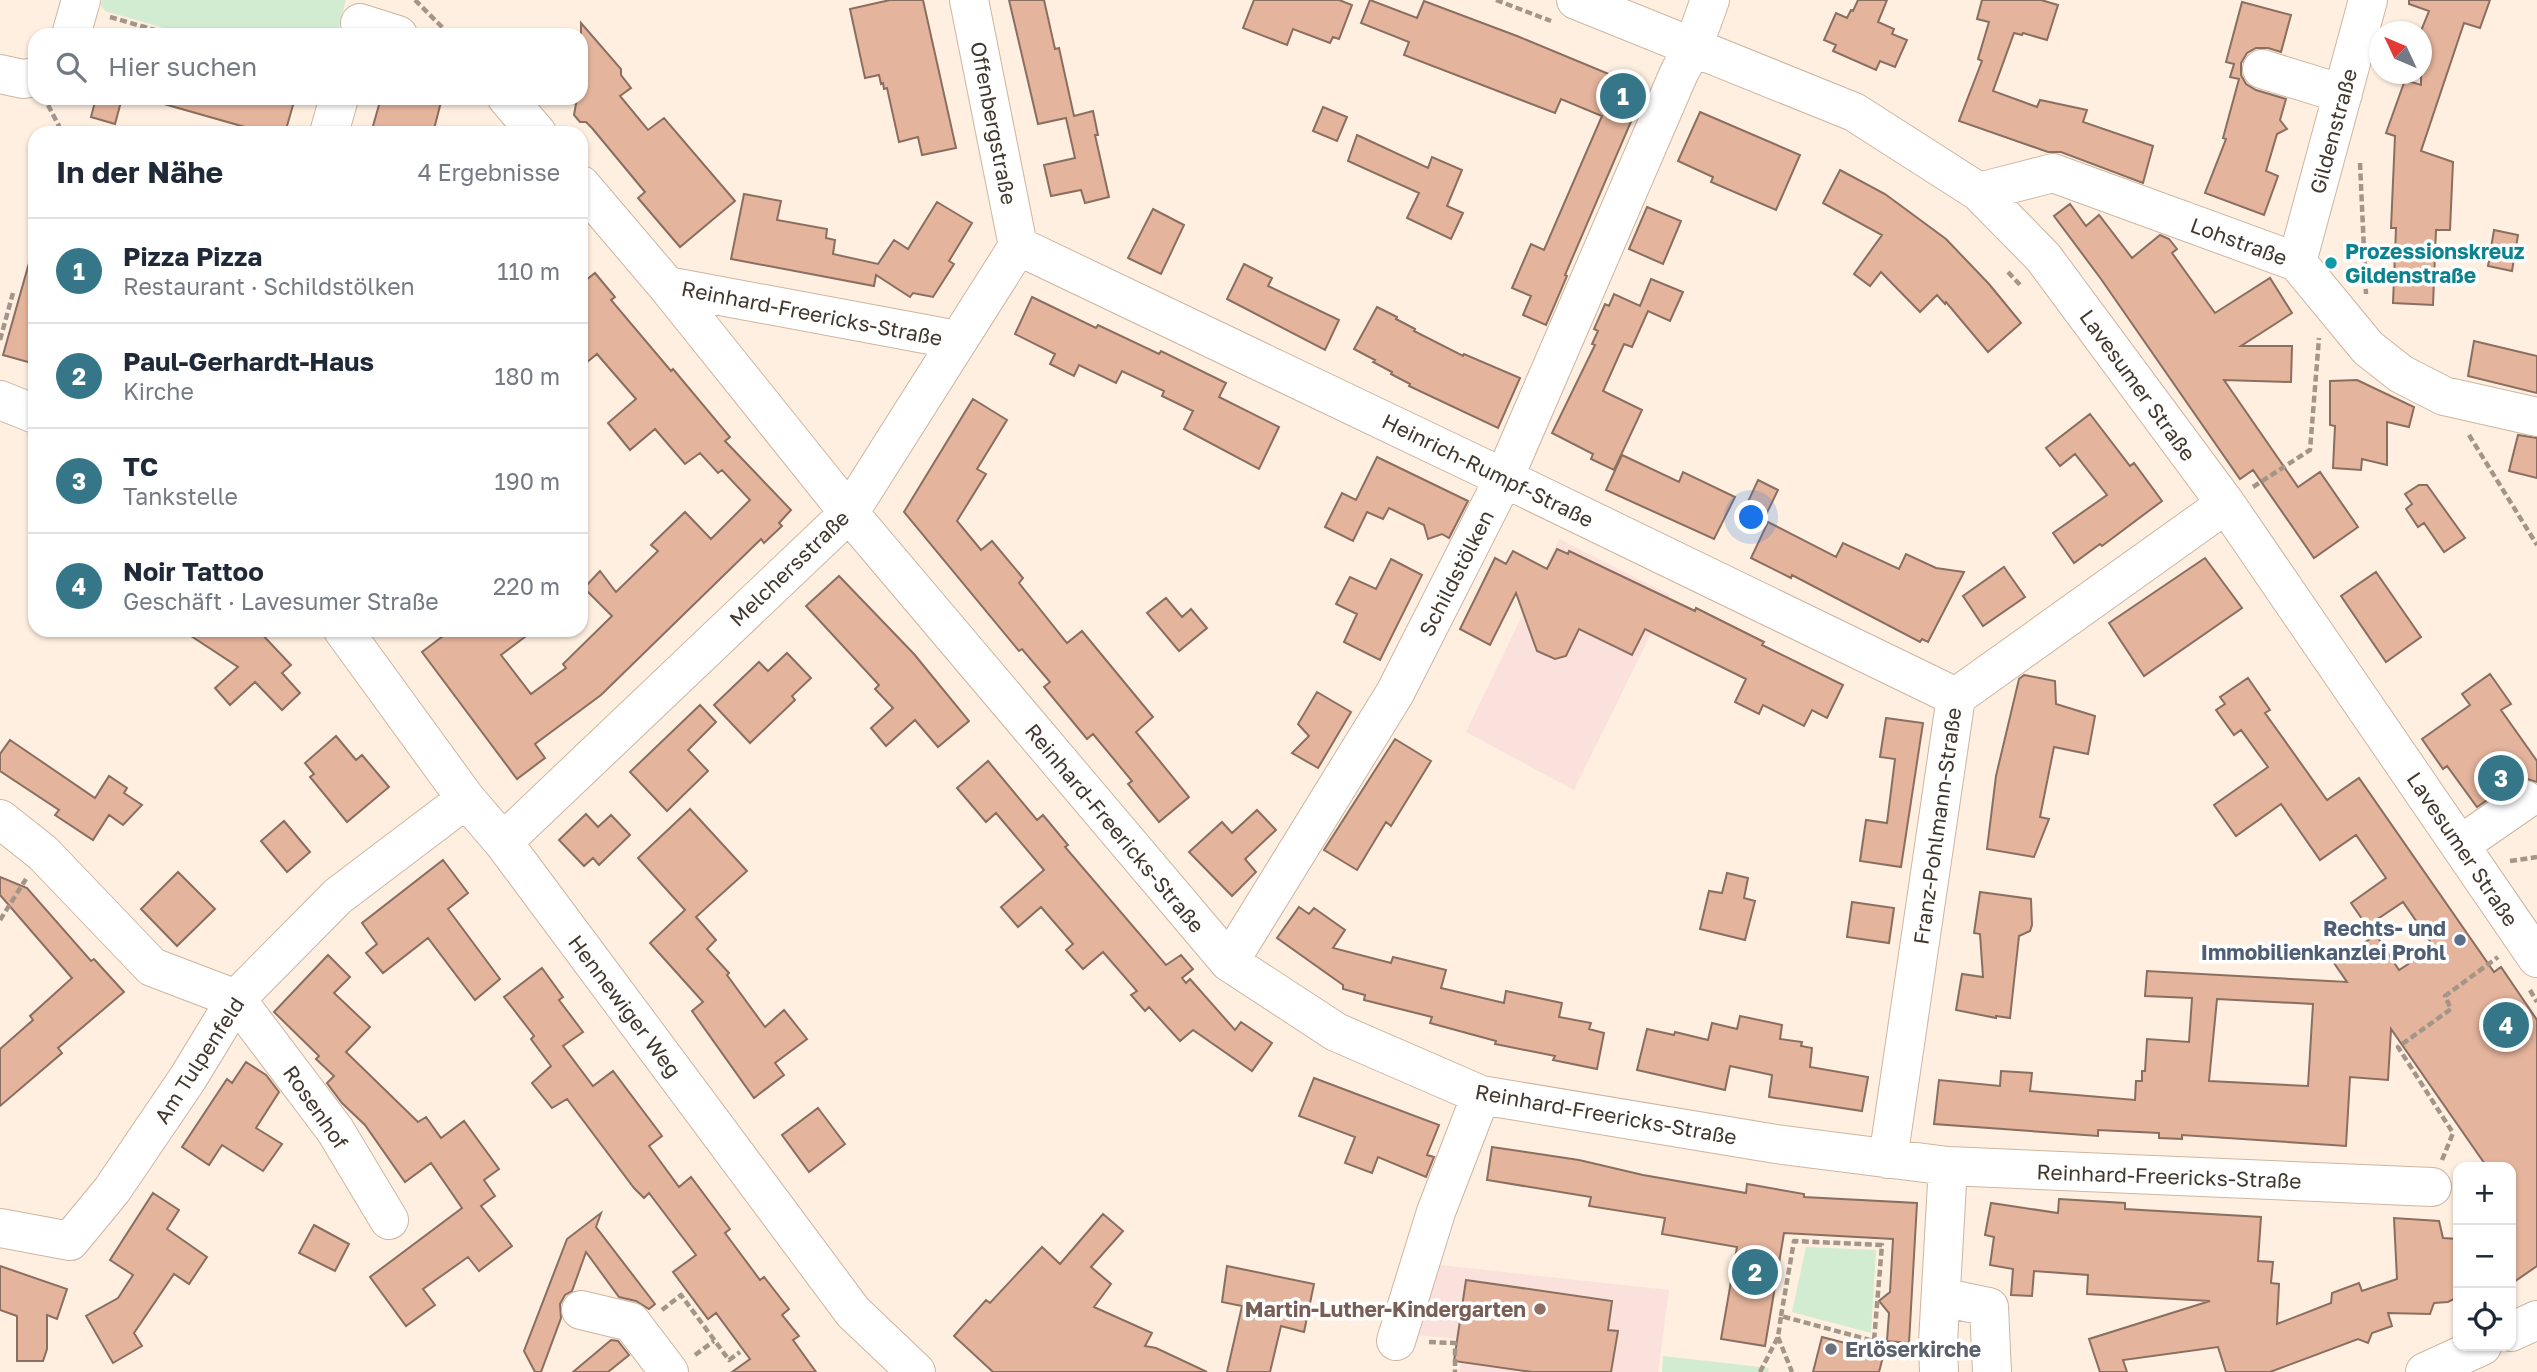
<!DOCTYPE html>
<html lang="de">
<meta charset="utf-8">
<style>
:root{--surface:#fff;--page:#f2f2f3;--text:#1f2937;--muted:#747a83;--line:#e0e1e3;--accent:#357789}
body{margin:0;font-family:"Golos Text",sans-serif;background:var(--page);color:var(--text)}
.controls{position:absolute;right:21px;bottom:21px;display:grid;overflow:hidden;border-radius:14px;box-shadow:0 2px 5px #0004}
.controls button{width:63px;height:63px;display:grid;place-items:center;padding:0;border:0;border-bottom:2px solid var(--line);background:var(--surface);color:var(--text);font:35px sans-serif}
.compass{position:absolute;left:2369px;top:21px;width:63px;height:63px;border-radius:50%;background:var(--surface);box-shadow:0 2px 5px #0004;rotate:314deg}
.you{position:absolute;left:1752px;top:518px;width:24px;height:24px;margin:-18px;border:5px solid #fff;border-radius:50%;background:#1a73e8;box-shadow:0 0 0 10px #1a73e833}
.badge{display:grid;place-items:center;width:46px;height:46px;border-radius:50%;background:var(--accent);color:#fff;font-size:23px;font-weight:700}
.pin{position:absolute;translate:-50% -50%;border:4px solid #fff;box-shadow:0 2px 7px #0006}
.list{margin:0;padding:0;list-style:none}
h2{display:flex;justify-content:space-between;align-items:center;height:91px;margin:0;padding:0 28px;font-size:30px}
h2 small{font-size:23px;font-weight:400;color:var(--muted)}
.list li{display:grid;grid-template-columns:46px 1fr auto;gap:21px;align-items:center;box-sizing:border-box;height:105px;padding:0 28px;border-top:2px solid var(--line)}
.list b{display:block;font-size:26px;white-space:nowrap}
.list p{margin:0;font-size:23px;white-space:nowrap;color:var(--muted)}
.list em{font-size:23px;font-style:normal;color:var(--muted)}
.icon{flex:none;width:38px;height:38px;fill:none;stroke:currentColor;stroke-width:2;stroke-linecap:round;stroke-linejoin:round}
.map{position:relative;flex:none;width:2537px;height:1372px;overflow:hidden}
.search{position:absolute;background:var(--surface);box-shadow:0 2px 5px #0004;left:28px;top:28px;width:560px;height:77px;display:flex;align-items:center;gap:18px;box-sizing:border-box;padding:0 24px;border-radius:21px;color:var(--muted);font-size:26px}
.panel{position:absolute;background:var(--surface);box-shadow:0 2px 5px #0004;left:28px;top:126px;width:560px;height:511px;border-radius:21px}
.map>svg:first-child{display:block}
</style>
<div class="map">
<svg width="2537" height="1372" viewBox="0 0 2537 1372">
<rect width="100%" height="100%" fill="#feefe0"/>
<path fill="#fbe1db" d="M1559 539 1670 595 1574 790 1466 732Z
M1431 1264 1669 1290 1658 1372H1460L1459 1339 1405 1334Z"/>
<path fill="#d2ecd1" d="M102 0H346L337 35H188L105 11 101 6Z
M1806 1247 1876 1250 1871 1333 1792 1312Z
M1663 1356 1769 1368 1768 1372H1662Z"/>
<path fill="#e5b49c" stroke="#8a6e5f" stroke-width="2" fill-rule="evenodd" d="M890 0H923L956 148 922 155 918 137 899 142 887 88 884 89 883 83 881 84 879 75 865 78 850 9Z
M1009 0H1044L1055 49 1059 48 1074 116 1093 111 1098 135H1095L1109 197 1085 203 1081 190 1051 196 1044 165 1075 158 1066 118 1038 124Z
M1254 0H1339L1352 5 1339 39 1333 37 1330 43 1293 29 1287 45 1243 28Z
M1370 0 1417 18 1424 1 1517 36 1645 89 1565 275 1567 276 1546 325 1523 315 1531 296 1512 288 1531 244 1544 250 1602 116 1561 99 1555 113 1404 55 1409 42 1361 23Z
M1858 0H1887L1878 22 1894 29 1892 34 1907 40 1895 67 1880 61 1876 70 1833 51 1836 45 1824 40 1836 13 1847 18 1851 10 1853 11Z
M1982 0H2041L2058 5 2047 40 2023 33 2022 35 2014 33 1993 91 2037 107 2040 100 2087 110 2083 122 2153 146 2143 183 2061 152H2048L1959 121 1982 61 1978 59 1989 22 1977 19Z
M2409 0H2490L2480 28 2464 23 2421 151 2453 162 2450 230H2436L2433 305 2393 303 2396 228H2391L2395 136 2386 133 2405 80 2421 85V31L2429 11 2409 4Z
M2242 2 2291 15 2281 52 2268 48H2256L2247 53 2241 63V75L2246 84 2256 90 2286 99 2280 120 2287 129 2277 134 2266 171 2278 176 2264 215 2205 193 2226 139 2223 138 2239 79 2230 77 2234 64 2226 62Z
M581 23 621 69V75L631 88 620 96 648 130 664 118 735 201 680 247 638 198 645 192 592 128 586 122H580L574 115 577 98H581Z
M96 98H122L115 124 91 117Z
M165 98H295L285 133H266L164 104Z
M381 98H442L433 133H371Z
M1323 107 1347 117 1337 141 1313 131Z
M1700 112 1800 155 1776 210 1711 182 1713 177 1678 161Z
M1357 135 1428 168 1432 157 1462 170 1447 206 1463 213 1451 239 1407 218 1419 193 1348 161Z
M1840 170 1885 194 1946 239 1989 284 2021 323 1988 352 1946 302 1945 304 1937 295 1920 312 1881 272 1870 286 1854 274 1882 235 1823 203Z
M744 194 781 201 777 220 827 229 826 238 835 240 833 254 878 264 894 240 908 249 937 202 972 223 949 261 954 264 933 297 913 293 910 297 876 275 874 286 731 259Z
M2070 204 2086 226 2099 215 2132 258 2160 235 2169 239 2177 249 2172 253 2215 313 2270 278 2292 313 2241 346H2292L2291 382 2224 380 2298 487 2320 472 2358 527 2314 558 2253 470 2240 479 2101 279 2054 216Z
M1647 207 1681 221 1663 264 1629 249Z
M1153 209 1184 225 1161 274 1128 258Z
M2494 230 2518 235 2512 271 2488 266Z
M29 263 35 264V364L3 355Z
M1244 264 1272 278 1268 286 1339 320 1325 350 1227 299Z
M595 273 615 297 611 300 671 371 673 369 730 437 725 441 791 510 779 523 782 526 764 543 761 539 601 695 535 744 545 758 517 779 422 652 451 630H534L501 655 531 694 566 668 563 664 612 616 584 588 600 571 616 592 658 551 651 545 685 512 711 539 750 500 722 470 718 473 700 453 685 464 655 429 630 450 608 423 636 399 597 354 581 367V284Z
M1651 279 1683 292 1670 321 1648 311 1632 347 1624 344 1603 391 1642 410 1614 470 1591 459 1593 454 1552 433 1595 345 1592 344 1598 331 1594 329 1605 304 1609 306 1614 294 1640 306Z
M1032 297 1096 328 1098 325 1159 354 1161 351 1226 383 1219 397 1279 427 1259 469 1184 429 1193 411 1162 396 1164 391 1122 371 1116 383 1079 365 1074 376 1050 364 1055 354 1015 334Z
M1377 307 1397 317 1396 319 1415 329 1414 331 1463 356 1464 354 1520 378 1498 428 1409 386 1410 384 1391 374 1392 372 1373 362 1375 360 1354 349Z
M2474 341 2537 356V393L2468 376Z
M2357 380 2414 407 2409 427 2387 422V465L2362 459 2361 470 2333 468 2335 426 2330 425V381Z
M973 399 1007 420 977 469 986 474 957 521 981 550 992 541 1023 578 1019 583 1067 643 1082 631 1153 717 1136 732 1189 797 1159 822 1128 784 1132 781 1093 734 1087 739 1044 687 1050 682 1022 649 1019 651 904 512Z
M2090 414 2130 466 2134 463 2162 501 2102 546 2100 544 2074 563 2053 533 2107 495 2075 454 2060 466 2046 448Z
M2518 435 2537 438V478L2509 471Z
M1622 455 1679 482 1683 472 1735 497 1714 539 1606 490Z
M1377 457 1468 501 1449 538 1442 534 1428 539 1424 525 1389 508 1383 519 1367 512 1353 541 1325 527 1342 493 1356 500Z
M1758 480 1778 490 1761 525 1741 517Z
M2419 485H2427L2465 538 2444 552 2424 523 2418 527 2406 509 2412 504 2405 494Z
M1768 522 1836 557 1843 543 1899 569 1906 554 1936 568 1964 572 1928 642 1922 639 1920 642 1792 575 1791 578 1751 558Z
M1557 549 1568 554 1569 551 1695 611 1696 608 1764 642 1762 645 1843 685 1827 718 1812 710 1804 726 1763 705 1759 714 1735 702 1746 679 1645 629 1632 655 1579 629 1566 656 1555 659 1537 651 1516 593 1490 645 1460 629 1495 558 1506 564 1513 551 1547 569Z
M2205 558 2242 608 2144 676 2109 623Z
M1391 559 1422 575 1380 660 1344 642 1357 614 1336 604 1350 577 1376 589Z
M2004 567 2025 597 1983 626 1963 596Z
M2376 572 2421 637 2386 662 2341 596Z
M839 576 914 654 969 721 938 747 915 720 886 746 871 728 893 708 875 689 879 685 806 606Z
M1166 598 1182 617 1191 609 1207 628 1179 651 1147 613Z
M182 630H258L291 665 282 673 300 693 282 710 255 682 230 705 215 688 238 667Z
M787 653 811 678 792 696 795 700 750 743 714 705 759 662 768 671Z
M2490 674 2511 704 2501 710 2537 761V782L2524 778 2513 782 2477 807 2447 766 2443 769 2422 739 2470 705 2462 694Z
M2024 675 2055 681 2056 704 2095 716 2088 754 2054 747 2040 817 2049 819 2034 857 1987 849 1996 776 2019 679Z
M2248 678 2270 710 2265 713 2327 800 2359 778 2494 972 2501 967 2537 1020V1266L2511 1284V1167H2487L2391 1029 2388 1080 2350 1077 2346 1146 2182 1135V1139L2159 1138V1133L2098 1130V1136L1934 1124 1939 1080 2000 1086 2001 1071 2032 1073 2030 1091 2135 1100 2136 1081H2142V1071H2145L2147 1039 2189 1042 2192 998 2145 996 2147 971 2347 982 2334 963 2376 935 2399 970 2434 947 2403 902 2367 926 2351 903 2386 878 2356 835 2320 860 2281 804 2236 836 2214 805 2268 767 2241 730 2234 735 2216 710 2225 704 2220 697ZM2217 999 2313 1004 2308 1086 2209 1081Z
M1317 692 1351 712 1318 768 1292 753 1309 736 1298 724Z
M700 705 716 722 688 750 708 771 667 811 630 772Z
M1886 718 1923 723 1901 867 1860 861 1866 820 1887 823 1895 759 1880 757Z
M336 736 356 760 362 755 389 787 347 822 310 777 314 774 305 763Z
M1395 739 1431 761 1391 826 1386 822 1357 870 1324 850Z
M10 740 95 798 109 776 127 788 124 793 142 805 123 825 109 815 93 840 55 815 59 810 0 771V754Z
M988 761 1037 820 1043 815 1068 845 1065 847 1166 965 1181 955 1193 969 1182 978 1186 983 1190 979 1235 1030 1241 1022 1272 1043 1252 1071 1193 1030 1180 1041 1149 1007 1145 1011 1131 995 1137 991 1103 952 1083 969 1066 950 1073 944 1041 907 1018 927 1001 907 1044 870 996 813 986 822 957 788Z
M690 809 747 871 696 917 716 940 707 949 729 973 727 975 765 1027 784 1010 807 1039 775 1063 784 1075 754 1098 692 1011 703 1002 650 943 685 910 638 858Z
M1257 810 1276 830 1245 859 1256 872 1232 896 1189 852 1222 822 1232 833Z
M586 814 598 827 611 815 630 835 599 865 593 858 584 866 559 840Z
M284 821 310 852 287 872 261 841Z
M443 860 468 893 448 909 500 979 475 1000 428 938 383 973 366 953 377 944 362 923Z
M178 872 215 909 177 946 141 909Z
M1727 873 1748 878 1744 898 1755 901 1745 940 1700 929 1709 891 1722 893Z
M0 877 27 888 91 961 94 959 124 992 58 1048 62 1053 0 1106V1049L33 1020 30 1016 72 978 0 895Z
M1980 892 2031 899 2032 925 2030 931 2019 936 2010 1018 1996 1016V1018L1956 1010 1962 974 1983 977 1980 934 1974 933Z
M1852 902 1894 908 1889 943 1847 937Z
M1299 907 1309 914 1314 908 1345 930 1333 948 1391 963 1393 957 1446 970 1441 988 1504 1003 1506 991 1562 1003 1559 1017 1591 1023 1589 1029 1604 1033 1597 1069 1553 1060 1555 1056 1495 1044 1496 1041 1430 1023 1432 1017 1364 1000 1365 995 1343 989V985L1277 938Z
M328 955 350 977 334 993 370 1027 346 1052 418 1122 426 1117 441 1138 464 1121 499 1169 484 1180 495 1196 481 1206 512 1246 479 1271 468 1257 423 1289 435 1305 406 1326 370 1277 462 1208 431 1163 405 1182 365 1125 342 1103 327 1083 334 1076 316 1059 319 1056 274 1012Z
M542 968 563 997 559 1000 583 1032 563 1046 593 1086 613 1071 662 1136 649 1146 679 1187 691 1177 730 1229 725 1233 760 1280 764 1277 789 1309 782 1315 799 1336 793 1340 816 1372H732L750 1359 716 1313 708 1319 673 1272 696 1255 649 1193 644 1198 634 1188 567 1099 552 1108 532 1083 551 1066 531 1039 534 1036 504 997Z
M1740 1016 1782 1025 1780 1039 1802 1042 1801 1046 1812 1048 1810 1067 1868 1077 1862 1111 1769 1097 1772 1075 1730 1066 1725 1090 1637 1070 1647 1029 1674 1035 1675 1032 1708 1040 1712 1023 1737 1029Z
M246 1062 266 1075 279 1092 256 1128 282 1144 263 1171 222 1145 209 1165 182 1147 227 1079 232 1083Z
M1314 1078 1439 1125 1427 1155 1434 1157 1426 1177 1378 1157 1372 1173 1345 1163 1355 1137 1299 1116Z
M818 1108 845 1144 809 1172 782 1135Z
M1492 1147 1579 1160 1643 1175 1746 1193 1747 1184 1804 1194V1197L1917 1203 1909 1343 1887 1341 1889 1313 1879 1301 1890 1292 1893 1239 1784 1233 1765 1346 1721 1339 1737 1247 1662 1234 1665 1218 1589 1206 1591 1197 1487 1180Z
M153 1193 179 1210 167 1229 207 1257 189 1284 174 1274 134 1333 142 1346 113 1363 86 1316 118 1298 133 1275 110 1260Z
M2059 1199 2125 1203V1209L2261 1217 2258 1261 2273 1262 2271 1283 2279 1284 2277 1324 2331 1303 2332 1293 2359 1283 2362 1291 2397 1279 2394 1218 2439 1221 2443 1238 2458 1239V1297L2448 1302 2434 1303 2430 1314 2388 1313 2392 1326 2372 1333 2368 1343 2358 1339 2270 1372H2226L2218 1347 2123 1360 2127 1372H2100L2089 1339 2210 1301 2087 1294 2088 1275 2034 1271 2032 1296 2011 1295 2013 1269 1990 1265 1994 1237 1985 1235 1991 1203 2058 1213Z
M601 1213 596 1227 655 1304 649 1309 636 1301 619 1297 586 1252 572 1291 565 1295 560 1304 561 1318 541 1372H535L524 1351 567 1239Z
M1103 1214 1123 1231 1091 1267 1111 1284 1094 1307 1152 1333 1145 1346 1156 1348 1207 1372H993L954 1336 986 1300 990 1303 1042 1247 1060 1264Z
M314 1225 349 1244 335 1271 299 1253Z
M0 1266 67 1289 57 1319 47 1315V1349L43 1361H17V1316L0 1310Z
M1227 1266 1314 1284 1304 1332 1281 1326 1270 1372H1227L1242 1306 1222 1302Z
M1466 1280 1612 1301 1608 1330 1618 1331 1611 1372H1532L1454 1361Z
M1822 1337 1884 1353 1879 1372H1813Z
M611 1340 618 1341 629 1355 608 1372H573Z"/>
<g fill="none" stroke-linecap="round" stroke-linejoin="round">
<defs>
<path id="minor" d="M969 0 1018 246
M1576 0 1854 112 1979 192 2043 257 2226 504 2537 958
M360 23 398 35
M71 35 81 0
M2262 69 2343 94
M0 74 23 79 35 77
M507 98 537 133
M329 133 339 98
M581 185 667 286 849 513 1229 962 1336 1032 1481 1095 1776 1144 1948 1166 2432 1187
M1979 192 2053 173 2297 262 2368 348 2401 374 2444 396 2537 417
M1018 246 1504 478 1956 697
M2297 262 2368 0
M667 286 957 340
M0 400 35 414
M343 630 466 799 503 842 853 1312 916 1372
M0 819 43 853 152 967 236 999 335 1130 389 1220
M503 842 849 513 1018 246
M2460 845 2525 800
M1229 962 1395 693 1504 478 1679 73 1693 47 1710 0
M1888 1159 1956 697 2226 504
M0 1228 70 1241 112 1190 188 1078 236 999 338 896 466 799
M1941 1297 1989 1307 1992 1372
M581 1310 631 1322 669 1372
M2511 1332 2537 1320
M1396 1341 1436 1212 1481 1095
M1939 1372 1938 1342 1948 1166
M2425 1372 2482 1346"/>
</defs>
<use href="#minor" stroke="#ceb59f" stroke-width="40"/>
<path stroke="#a39689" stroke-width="4.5" stroke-dasharray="7 3.5" stroke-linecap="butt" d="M415 0 450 35
M1496 0 1551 21
M110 17 172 35
M48 105 62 132 65 133
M2360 163 2366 294
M2008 272 2021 286
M0 340 13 293
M2469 435 2537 545
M2253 487 2310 450 2319 338
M2510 861 2537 857
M0 920 26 879
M2530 990 2537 1002
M2442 1160 2453 1133 2398 1047 2451 1009 2445 996 2498 957
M2511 1212 2515 1213
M662 1310 681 1295 729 1360 740 1352
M1781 1316 1794 1241 1882 1245 1874 1341
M1778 1337 1792 1372
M1429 1342 1455 1343V1372
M695 1355 714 1341
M1760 1372 1778 1337 1781 1316 1907 1350"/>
<use href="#minor" stroke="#fff" stroke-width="38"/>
</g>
<circle fill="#0f9aa8" stroke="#fff" stroke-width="2.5" cx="2331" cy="263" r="7"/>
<circle fill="#5c6f8a" stroke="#fff" stroke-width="2.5" cx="2460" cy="940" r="7"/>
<circle fill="#8d6e63" stroke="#fff" stroke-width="2.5" cx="1540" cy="1309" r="7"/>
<circle fill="#6b7280" stroke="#fff" stroke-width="2.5" cx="1831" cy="1349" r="7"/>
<g text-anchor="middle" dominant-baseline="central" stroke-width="7" stroke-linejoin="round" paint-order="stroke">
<g font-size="21" fill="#41372d" stroke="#fff">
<text transform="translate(994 123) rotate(79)">Offenbergstraße</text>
<text transform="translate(2333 131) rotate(-75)">Gildenstraße</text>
<text transform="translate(2239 241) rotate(20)">Lohstraße</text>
<text transform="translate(812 313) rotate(11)">Reinhard-Freericks-Straße</text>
<text transform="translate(2138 385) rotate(54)">Lavesumer Straße</text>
<text transform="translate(1488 470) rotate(26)">Heinrich-Rumpf-Straße</text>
<text transform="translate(789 568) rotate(-44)">Melchersstraße</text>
<text transform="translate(1456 573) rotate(-63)">Schildstölken</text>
<text transform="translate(1937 826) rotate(-82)">Franz-Pohlmann-Straße</text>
<text transform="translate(1115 828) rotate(50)">Reinhard-Freericks-Straße</text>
<text transform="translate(2463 849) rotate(56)">Lavesumer Straße</text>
<text transform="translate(625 1006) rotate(53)">Hennewiger Weg</text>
<text transform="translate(199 1060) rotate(-57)">Am Tulpenfeld</text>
<text transform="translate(316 1107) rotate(55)">Rosenhof</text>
<text transform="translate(1606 1114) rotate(10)">Reinhard-Freericks-Straße</text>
<text transform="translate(2169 1176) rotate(2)">Reinhard-Freericks-Straße</text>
</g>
<g font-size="21" font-weight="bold" fill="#0d838f" stroke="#fff" text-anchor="start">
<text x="2345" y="251">Prozessionskreuz<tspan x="2345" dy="24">Gildenstraße</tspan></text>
</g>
<g font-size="21" font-weight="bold" fill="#4e5e75" stroke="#fff" text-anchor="end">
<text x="2446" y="928">Rechts- und<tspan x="2446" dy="24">Immobilienkanzlei Prohl</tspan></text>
</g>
<g font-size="21" font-weight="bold" fill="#785e54" stroke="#fff" text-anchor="end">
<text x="1526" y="1309">Martin-Luther-Kindergarten</text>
</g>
<g font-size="21" font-weight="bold" fill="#5b616d" stroke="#fff" text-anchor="start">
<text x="1845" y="1349">Erlöserkirche</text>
</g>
</g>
</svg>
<div class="controls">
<button>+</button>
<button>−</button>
<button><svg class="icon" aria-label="locate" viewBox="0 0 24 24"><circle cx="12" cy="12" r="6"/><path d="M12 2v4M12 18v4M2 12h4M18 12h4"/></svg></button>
</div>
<svg class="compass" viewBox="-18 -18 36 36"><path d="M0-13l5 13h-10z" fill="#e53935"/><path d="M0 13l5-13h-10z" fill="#747a83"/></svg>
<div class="you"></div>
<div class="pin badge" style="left:1623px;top:96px">1</div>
<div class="pin badge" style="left:1755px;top:1272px">2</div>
<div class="pin badge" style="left:2501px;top:778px">3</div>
<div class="pin badge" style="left:2506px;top:1025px">4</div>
<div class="search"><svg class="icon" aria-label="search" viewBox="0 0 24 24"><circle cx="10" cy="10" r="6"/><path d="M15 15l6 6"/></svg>Hier suchen</div>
<section class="panel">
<h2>In der Nähe<small>4 Ergebnisse</small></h2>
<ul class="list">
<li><span class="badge">1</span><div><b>Pizza Pizza</b><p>Restaurant · Schildstölken</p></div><em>110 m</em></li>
<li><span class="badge">2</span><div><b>Paul-Gerhardt-Haus</b><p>Kirche</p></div><em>180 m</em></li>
<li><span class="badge">3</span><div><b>TC</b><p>Tankstelle</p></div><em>190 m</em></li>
<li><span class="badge">4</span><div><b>Noir Tattoo</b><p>Geschäft · Lavesumer Straße</p></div><em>220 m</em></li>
</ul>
</section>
</div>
